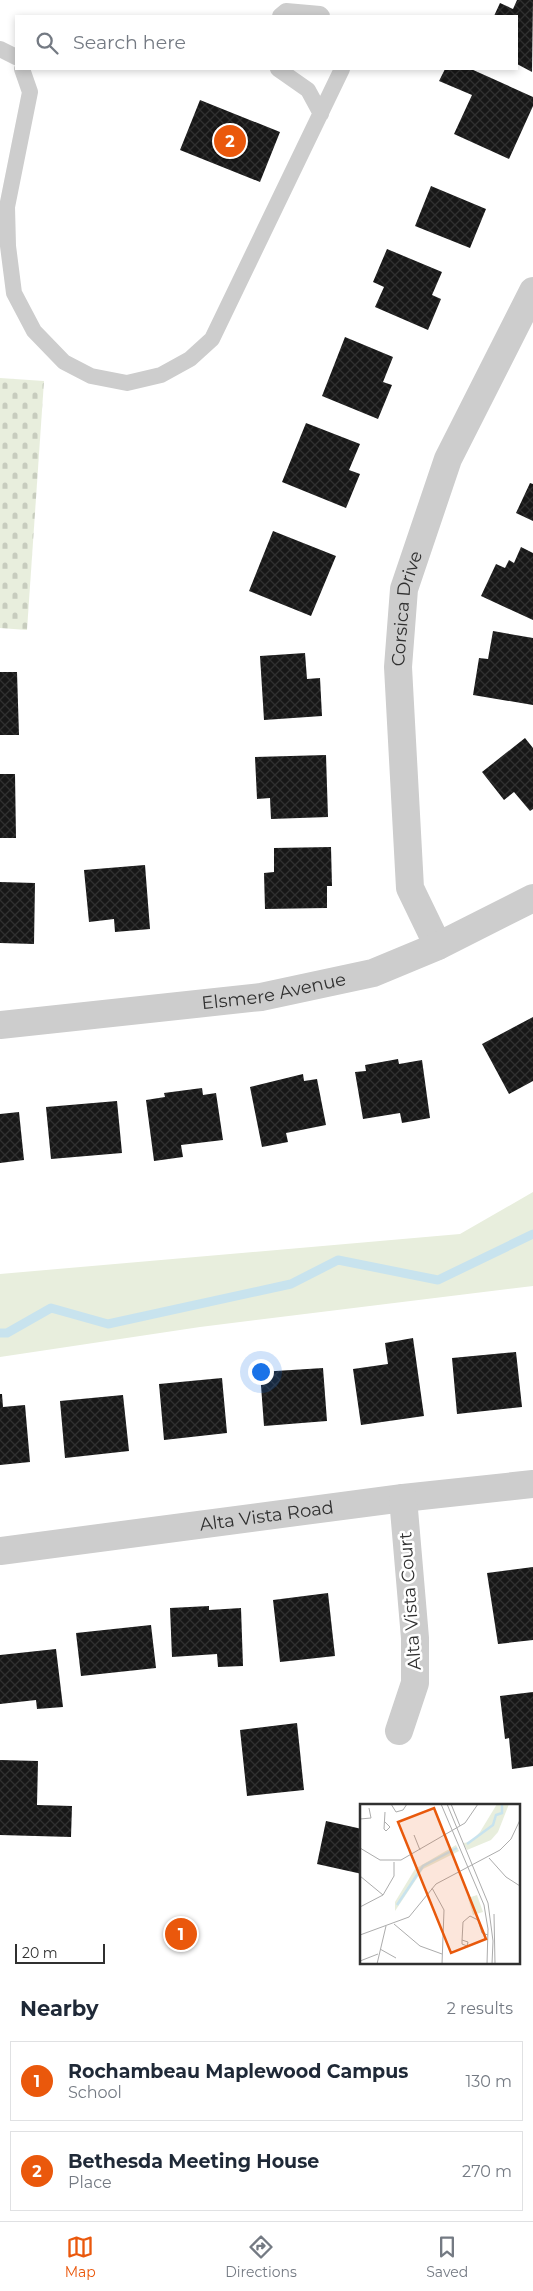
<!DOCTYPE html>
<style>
:root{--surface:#fff;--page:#f6f6f7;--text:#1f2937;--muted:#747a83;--line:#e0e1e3;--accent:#ea580c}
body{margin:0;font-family:Montserrat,sans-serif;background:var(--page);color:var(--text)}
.scale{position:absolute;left:15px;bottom:12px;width:90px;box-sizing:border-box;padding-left:5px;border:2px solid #303030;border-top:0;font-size:14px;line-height:18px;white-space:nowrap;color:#303030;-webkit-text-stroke:4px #fff;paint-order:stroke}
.you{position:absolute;left:260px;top:1371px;width:18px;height:18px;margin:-12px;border:4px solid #fff;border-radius:50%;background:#1a73e8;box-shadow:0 0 0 8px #1a73e833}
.badge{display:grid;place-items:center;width:32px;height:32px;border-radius:50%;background:var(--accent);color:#fff;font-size:16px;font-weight:700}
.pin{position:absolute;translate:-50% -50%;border:2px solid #fff;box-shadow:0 1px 5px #0006}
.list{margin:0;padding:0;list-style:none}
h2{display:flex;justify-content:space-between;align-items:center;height:65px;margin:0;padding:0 20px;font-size:21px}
h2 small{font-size:16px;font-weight:400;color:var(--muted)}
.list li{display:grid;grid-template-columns:32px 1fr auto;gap:15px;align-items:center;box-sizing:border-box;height:80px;margin:0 10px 10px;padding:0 10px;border:1px solid var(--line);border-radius:0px}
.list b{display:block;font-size:19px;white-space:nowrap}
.list p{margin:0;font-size:16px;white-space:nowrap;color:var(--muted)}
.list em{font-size:16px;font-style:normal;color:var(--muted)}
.icon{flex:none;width:28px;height:28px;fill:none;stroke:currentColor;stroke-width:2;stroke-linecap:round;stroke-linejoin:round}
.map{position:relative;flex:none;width:533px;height:1976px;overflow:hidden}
.search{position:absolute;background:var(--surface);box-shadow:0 2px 8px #0003;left:15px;right:15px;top:15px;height:55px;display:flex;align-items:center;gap:12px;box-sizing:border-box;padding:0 18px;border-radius:0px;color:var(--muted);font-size:19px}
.sheet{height:245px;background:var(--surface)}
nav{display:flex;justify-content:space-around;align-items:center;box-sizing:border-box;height:70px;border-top:1px solid var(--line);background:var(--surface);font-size:14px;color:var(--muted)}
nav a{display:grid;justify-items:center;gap:2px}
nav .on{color:var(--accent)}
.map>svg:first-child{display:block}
</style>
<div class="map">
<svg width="533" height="1976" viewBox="0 0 533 1976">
<defs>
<pattern id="cemetery-stones" width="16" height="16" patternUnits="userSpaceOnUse" patternTransform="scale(1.25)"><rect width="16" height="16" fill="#e8eedd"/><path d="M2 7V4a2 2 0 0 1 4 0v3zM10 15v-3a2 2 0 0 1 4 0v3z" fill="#c7ccbe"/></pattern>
<pattern id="building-cross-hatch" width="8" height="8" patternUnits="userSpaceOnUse" patternTransform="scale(1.25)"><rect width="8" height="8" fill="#171717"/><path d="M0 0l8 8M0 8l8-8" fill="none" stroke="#303030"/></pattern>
</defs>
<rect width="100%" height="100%" fill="#fff"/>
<path fill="#e8eedd" d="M533 1192V1286L200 1327 0 1357V1274L460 1234Z"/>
<path fill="url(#cemetery-stones)" d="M0 378 44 381 27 630 0 628Z"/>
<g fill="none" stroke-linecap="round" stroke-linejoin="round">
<path stroke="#c8e3ee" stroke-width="9" d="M0 1333H7L51 1308 108 1324 291 1284 338 1260 438 1280 533 1234"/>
</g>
<path fill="url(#building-cross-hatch)" d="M517 0H533L532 72 517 64V16H494L500 3 513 9Z
M445 69H471L533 97V106L509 159 454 134 472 95 439 81Z
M200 100 280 132 260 182 180 150Z
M431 186 486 209 470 248 415 226Z
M387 249 442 272 432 295 441 299 428 330 375 307 384 287 373 282Z
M345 337 393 357 383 382 392 385 378 419 322 396Z
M306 423 360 444 349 470 360 474 346 508 282 482Z
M530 483 533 484V521L516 513Z
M273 531 336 556 311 616 249 591Z
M521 547 533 553V620L481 596 496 564 505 568 509 560 514 563Z
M493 631 533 638V705L473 695 479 658 488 659Z
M305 653 307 679 320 678 322 716 264 720 260 656Z
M0 672H17L19 735H0Z
M525 738 533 748V809L530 811 514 792 504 800 482 772Z
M326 755 328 817 271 819 270 798 257 799 255 757Z
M0 774H15L16 838H0Z
M331 847 332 886H327V908L265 909 264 873 274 872V848Z
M145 865 150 929 115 932 114 919 89 922 84 870Z
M0 882 35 883 34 944 0 943Z
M533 1017V1081L509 1094 482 1044Z
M398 1059 399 1064 422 1060 430 1118 402 1123 400 1113 363 1119 355 1072 366 1071 365 1065Z
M303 1074 304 1081 317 1079 326 1125 286 1133 288 1142 262 1147 250 1087Z
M202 1088 203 1095 216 1093 223 1140 181 1145 183 1157 154 1161 146 1100 165 1097 164 1093Z
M117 1101 122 1153 51 1159 46 1107Z
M19 1112 24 1160 0 1163V1114Z
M413 1338 424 1416 361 1425 353 1369 388 1364 385 1343Z
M516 1352 522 1407 457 1414 452 1358Z
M323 1368 327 1421 264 1426 260 1372Z
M222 1378 227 1433 164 1440 159 1384Z
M0 1394H2L3 1407 25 1405 30 1462 0 1465Z
M123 1395 129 1451 65 1458 60 1401Z
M533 1567V1640L498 1644 487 1573Z
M328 1593 335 1656 280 1662 273 1600Z
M209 1606V1610L241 1608 243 1666 218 1667 217 1654 172 1657 170 1608Z
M151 1625 156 1668 81 1676 76 1633Z
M56 1649 63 1707 37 1709 36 1700 0 1704V1655Z
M533 1692V1766L512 1769 509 1738 505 1739 500 1696Z
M297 1723 304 1790 247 1796 240 1730Z
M0 1760 38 1761 37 1805 72 1806 71 1837 0 1835Z
M326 1821 362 1829V1874L317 1864Z"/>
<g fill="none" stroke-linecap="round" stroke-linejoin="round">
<path stroke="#cdcdcd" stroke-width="16" d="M280 16 286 11 320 14 322 16
M0 49 16 57
M22 69 30 92 7 207 8 246 14 293 34 331 64 362 91 376 127 383 161 375 190 359 212 339 342 69
M278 69 308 90 321 114"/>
<g stroke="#cdcdcd" stroke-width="28">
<path id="s1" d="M438 946 410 888 398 667 404 589 448 459 533 291"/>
<path id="s2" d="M0 1025 261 997 373 973 438 946 533 898"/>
<path id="s3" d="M0 1551 403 1498 533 1484"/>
<path d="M399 1731 415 1683V1638L403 1498"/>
</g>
</g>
<g text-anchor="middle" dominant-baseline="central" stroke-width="5" stroke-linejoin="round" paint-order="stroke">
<g font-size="18" fill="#303030" stroke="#fff">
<text stroke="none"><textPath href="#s1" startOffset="345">Corsica Drive</textPath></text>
<text stroke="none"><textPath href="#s2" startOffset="276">Elsmere Avenue</textPath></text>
<text stroke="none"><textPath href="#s3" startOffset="269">Alta Vista Road</textPath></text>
<text transform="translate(410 1601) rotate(-94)">Alta Vista Court</text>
</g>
</g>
<g transform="translate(360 1804)">
<rect width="160" height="160" fill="#fff"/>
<path d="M96 41 99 47 63 65 35 107V98L55 65Z" fill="#e8eedd"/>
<path d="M137 0H149L138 28 131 36 107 46 103 39 111 38 120 28Z" fill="#e8eedd"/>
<path d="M117 91 123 108 113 111 108 94Z" fill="#e8eedd"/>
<path fill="none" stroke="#c8e3ee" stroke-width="2.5" d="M107 40 133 21 136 11 142 9V0M37 101 63 62 97 44"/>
<path fill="none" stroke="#acacac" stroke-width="1" d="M31 0 36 8 43 6 47 0M81 0 124 101 128 125 127 160M87 0 128 99 133 137 132 160M91 0 100 22M25 8 24 25 26 27 30 23 25 18M0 15 11 14 9 4M54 31 60 46M0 44 20 56H41L105 19 118 0M129 54 146 73 160 82M0 72 23 91M72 84 84 106 82 160M0 103 23 91 34 72V58M134 110 135 160M34 120 60 142 82 150M0 131 49 113 76 80 140 46 151 35 160 16M102 136 108 138 107 142 102 140V137L103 118 110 112 118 116 122 129 128 131M20 145 36 154M0 157 18 150M17 160 26 122"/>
<path fill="#e8590c" fill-opacity="0.15" stroke="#e8590c" stroke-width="2.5" d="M74 4 126 135 91 149 38 18Z"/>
<rect width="160" height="160" fill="none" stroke="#303030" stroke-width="2.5"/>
</g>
</svg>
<div class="scale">20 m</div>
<div class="you"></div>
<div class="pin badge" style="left:181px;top:1934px">1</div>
<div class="pin badge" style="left:230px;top:141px">2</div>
<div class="search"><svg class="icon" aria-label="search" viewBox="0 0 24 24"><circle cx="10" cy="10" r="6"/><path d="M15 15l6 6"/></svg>Search here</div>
</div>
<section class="sheet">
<h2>Nearby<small>2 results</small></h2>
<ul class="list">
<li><span class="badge">1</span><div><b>Rochambeau Maplewood Campus</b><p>School</p></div><em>130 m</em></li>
<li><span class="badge">2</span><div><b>Bethesda Meeting House</b><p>Place</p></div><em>270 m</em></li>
</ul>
</section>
<nav>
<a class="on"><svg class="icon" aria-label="map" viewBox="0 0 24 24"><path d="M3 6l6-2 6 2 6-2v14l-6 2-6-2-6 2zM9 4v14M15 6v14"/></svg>Map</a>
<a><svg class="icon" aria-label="directions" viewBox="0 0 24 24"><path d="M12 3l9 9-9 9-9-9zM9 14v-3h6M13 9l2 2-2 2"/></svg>Directions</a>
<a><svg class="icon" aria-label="saved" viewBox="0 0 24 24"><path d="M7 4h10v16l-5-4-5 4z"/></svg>Saved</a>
</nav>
